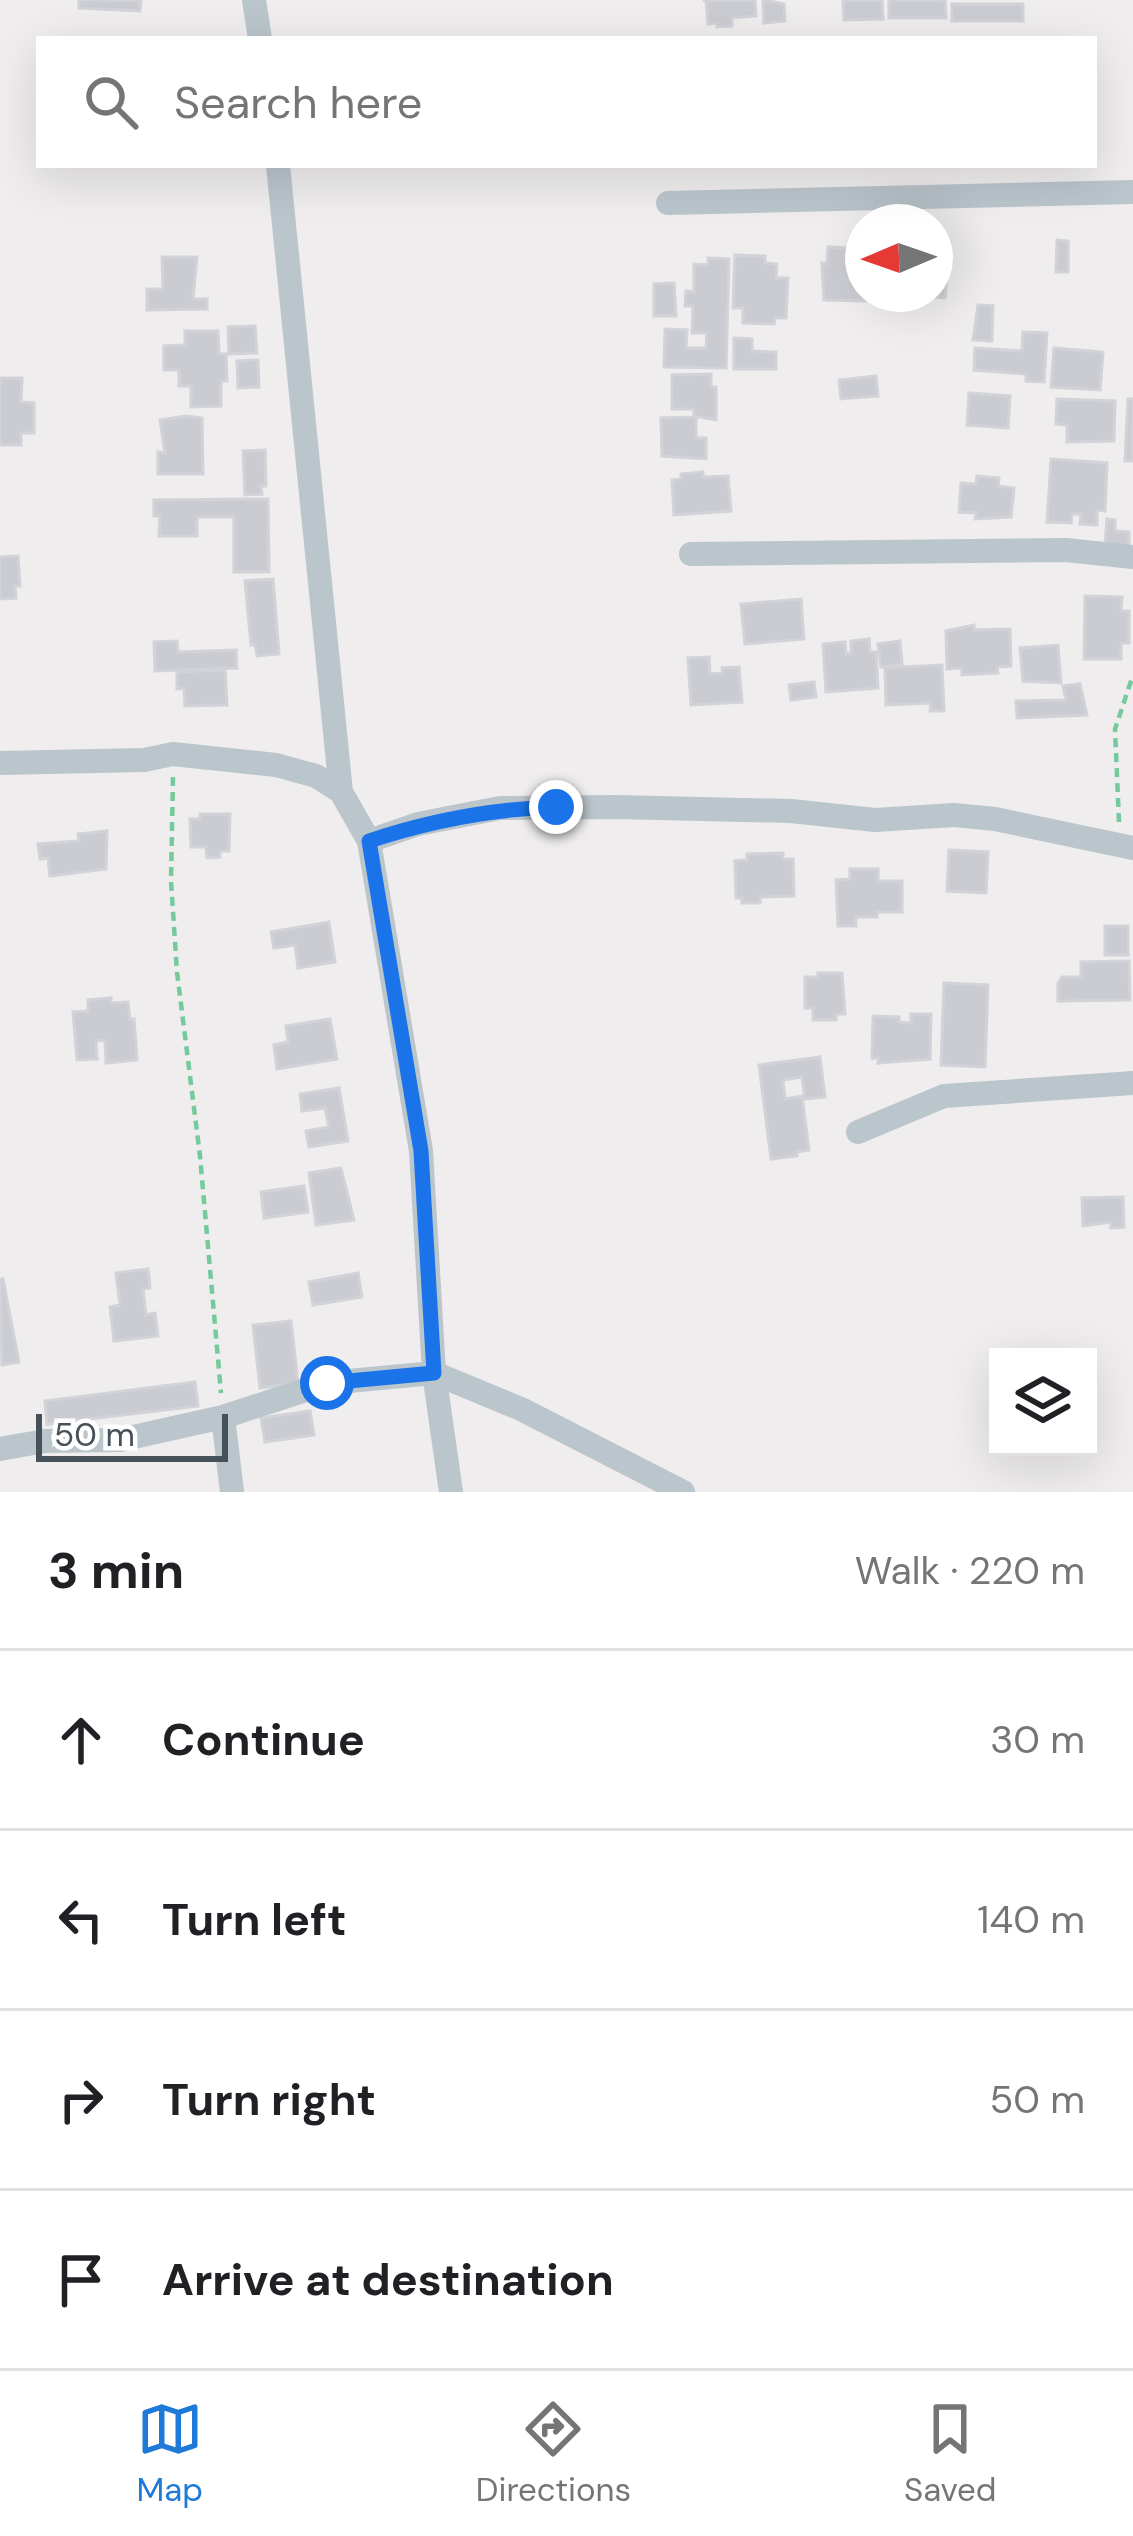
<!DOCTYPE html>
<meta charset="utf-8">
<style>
:root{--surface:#fff;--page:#f2f2f2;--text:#202124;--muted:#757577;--line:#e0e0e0;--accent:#1e79d9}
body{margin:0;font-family:"DM Sans",sans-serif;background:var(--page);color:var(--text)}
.controls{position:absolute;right:36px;bottom:36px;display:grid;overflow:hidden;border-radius:0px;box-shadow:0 12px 48px #0002}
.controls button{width:108px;height:108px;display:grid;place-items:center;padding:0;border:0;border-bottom:3px solid var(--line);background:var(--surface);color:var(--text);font:60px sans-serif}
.compass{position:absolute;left:845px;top:204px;width:108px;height:108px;border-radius:50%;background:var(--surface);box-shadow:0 12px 48px #0002;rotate:268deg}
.scale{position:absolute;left:36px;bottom:30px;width:192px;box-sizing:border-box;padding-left:12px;border:6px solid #46515a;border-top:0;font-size:33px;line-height:42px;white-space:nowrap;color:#46515a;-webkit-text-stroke:9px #fff;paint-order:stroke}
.stop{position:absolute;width:36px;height:36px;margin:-27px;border:9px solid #1a73e8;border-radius:50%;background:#fff}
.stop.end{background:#1a73e8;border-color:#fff;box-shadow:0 3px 12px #0008}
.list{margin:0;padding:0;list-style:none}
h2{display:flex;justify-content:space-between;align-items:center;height:156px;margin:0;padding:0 48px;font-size:51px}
h2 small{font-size:39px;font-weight:400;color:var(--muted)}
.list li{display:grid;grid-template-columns:78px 1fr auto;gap:36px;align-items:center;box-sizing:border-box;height:180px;padding:0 48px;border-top:3px solid var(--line)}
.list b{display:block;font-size:45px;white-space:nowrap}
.list em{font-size:39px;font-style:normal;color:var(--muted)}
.icon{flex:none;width:66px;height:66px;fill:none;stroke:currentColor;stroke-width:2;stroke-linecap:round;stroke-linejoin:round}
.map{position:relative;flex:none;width:1133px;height:1492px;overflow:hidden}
.search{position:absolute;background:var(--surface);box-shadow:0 12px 48px #0002;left:36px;right:36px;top:36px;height:132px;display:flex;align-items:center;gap:30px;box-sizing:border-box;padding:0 42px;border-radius:0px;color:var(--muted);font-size:45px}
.sheet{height:876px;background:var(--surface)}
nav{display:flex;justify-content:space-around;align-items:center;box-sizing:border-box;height:168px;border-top:3px solid var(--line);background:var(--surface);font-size:33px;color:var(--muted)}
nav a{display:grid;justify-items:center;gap:6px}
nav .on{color:var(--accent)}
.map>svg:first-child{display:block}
</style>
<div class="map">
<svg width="1133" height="1492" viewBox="0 0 1133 1492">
<rect width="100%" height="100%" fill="#efeded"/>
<path fill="#caccd2" stroke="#d1d3d8" stroke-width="3" d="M79 0H141L140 11 79 8Z
M703 0H755L756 16 732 18V26L717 27V23L708 24 706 1Z
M763 0 784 4 785 21 764 23Z
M843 0H882L883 19 844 20Z
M889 0H945L946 18H889Z
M952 4H1023V21H952Z
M1057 240 1068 241V272H1056Z
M828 247 853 248V265H860L863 294H868V301L824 300 822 263 827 264Z
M935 252 949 254 945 298 908 295 935 294Z
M735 255 765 256V263L777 264 776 278H788L786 318H775L774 324 743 323V308H733Z
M162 257H197L193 299H207V309L147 310V289H163Z
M708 258 729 259 726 368 664 367 665 329 687 330 686 348H706L707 333H692L693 306H685L686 291 694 292V264L708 265Z
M674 283 676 316H654V284Z
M978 305 993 306 992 341 973 340Z
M255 326 257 353 229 354 228 327Z
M185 331H218L219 354H226L227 381H221V406L191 407V386H179V370H164V346L185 345Z
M1023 332 1047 333 1044 382 1026 381V374L974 370 975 348 1022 351Z
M734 338 752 339V351L776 352V369H734Z
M1054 348 1103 352 1100 390 1051 387Z
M258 360 259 387 238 388 237 361Z
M711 374V387H716V420L694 416V409H672V375Z
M876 376 878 396 841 399 839 380Z
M0 378H22L21 402 34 403V433H21V445H0Z
M969 393 1010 396 1008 428 967 425Z
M1057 399 1115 401 1114 441 1067 442V425L1056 424Z
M1128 399H1133V461H1125Z
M186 416 202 418 203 474H158V452L165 453 160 420Z
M696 417V438H706V459L662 456 661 418Z
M265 450 266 486H261L262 494 245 495 243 451Z
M1051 459 1107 463 1105 511 1097 510V525L1080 524 1081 514H1072L1071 523 1047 522Z
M703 472V477L728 476 731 511 674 515 672 480 681 479V474Z
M977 476 999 478 998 486 1014 488 1011 517 975 519 976 513 959 512 961 483 976 484Z
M268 499 269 572H234V517H197V536H159L160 516H154V500Z
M1107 519 1115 520V531L1129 532V546L1105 544Z
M18 556 20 586H15L16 598 0 599V557Z
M273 579 279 654 257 656 255 644 251 645 245 581Z
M1085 596 1122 597 1121 611H1129V643H1121V659H1084Z
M801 599 804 639 745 644 741 604Z
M974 625V630L1010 629 1011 666 997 667 998 673 962 675V668L947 669 946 631Z
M869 639 870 652H876L878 688 826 692 823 644 845 642 846 654 851 653V641Z
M177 641 178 652 236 650 237 668 155 671 154 642Z
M900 641 902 664 881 667 878 644Z
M1058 645 1061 683 1023 681 1020 648Z
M709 657 710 674 723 673 722 668 739 667 742 702 691 705 688 658Z
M942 665 944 711H930L931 703 886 705 885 668Z
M225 670 227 705 185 706 184 688 177 689V672Z
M814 682 816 697 791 700 789 685Z
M1080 684 1087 715 1017 718 1016 701 1066 700 1063 686Z
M200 814H230L229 851H220V857L207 858 206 847H191L190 819H200Z
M107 831 106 869 50 876 48 858 40 859 38 844 79 841 78 834Z
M949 850 988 852 986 893 947 891Z
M783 853V859H793L794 896 760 897V903H742V898H736L735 861 747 860V854Z
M850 869H878V881H902V912H877V917H856V926H838L836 880 850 879Z
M329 922 335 962 298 968 295 945 274 948 271 932Z
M1105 926H1128V955H1105Z
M1129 961 1130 1000 1058 1001V983L1062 977H1081V962Z
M818 973H842L845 1014H836V1020H813V1008H805V977H818Z
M944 983 988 985 985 1067 941 1065Z
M111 998V1003L128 1002 130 1020 134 1019 137 1060 106 1063 105 1040 96 1041 97 1059 77 1060 73 1012 88 1011V1000Z
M911 1014H931L930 1059 878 1063 879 1058H872L873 1016 899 1017V1022L911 1023Z
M330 1019 337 1059 277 1069 274 1045 288 1042 286 1026Z
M820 1057 825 1097 805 1099 802 1077 783 1080 785 1099 802 1096 809 1150 797 1152V1156L771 1159 759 1065Z
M339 1088 348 1141 309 1147 306 1131 329 1127 325 1108 302 1111 300 1094Z
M341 1168 354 1220 316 1225 309 1173Z
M304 1186 308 1212 264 1218 261 1192Z
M1123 1197 1124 1227 1111 1228V1222L1083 1226 1082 1198Z
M148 1269 150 1288 143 1289 146 1315 155 1313 158 1336 114 1341 110 1307 120 1305 116 1273Z
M358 1273 362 1297 313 1305 309 1282Z
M0 1279H3L19 1362 2 1365Z
M291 1321 298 1383 260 1388 253 1325Z
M195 1382 198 1406 47 1424 45 1401Z
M310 1411 314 1435 265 1442 261 1418Z"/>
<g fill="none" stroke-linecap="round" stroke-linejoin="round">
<path stroke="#74ca9b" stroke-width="4.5" stroke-dasharray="9 6" stroke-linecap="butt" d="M173 777 171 881 177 972 200 1156 221 1393
M1119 822 1115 729 1133 675"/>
<path stroke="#bbc5cc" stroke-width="24" d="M254 0 260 39
M278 165 341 792
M668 203 1133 192
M691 554 1066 550 1133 557
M0 763 144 760 173 754 276 765 316 776 341 792 369 841 421 1151 434 1373 451 1492
M369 841 418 824 500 808 616 807 791 811 875 820 954 815 995 819 1133 848
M858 1132 944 1096 1133 1083
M223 1417 232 1492
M0 1449 45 1441 120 1440 223 1417 327 1383 434 1373 521 1409 683 1492"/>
</g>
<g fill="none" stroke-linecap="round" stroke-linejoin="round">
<path stroke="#1a73e8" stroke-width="15" d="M327 1383 434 1373 421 1151 369 841C432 820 490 809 556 807"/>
</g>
</svg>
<div class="controls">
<button><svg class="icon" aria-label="layers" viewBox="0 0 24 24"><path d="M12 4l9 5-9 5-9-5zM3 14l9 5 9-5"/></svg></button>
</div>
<svg class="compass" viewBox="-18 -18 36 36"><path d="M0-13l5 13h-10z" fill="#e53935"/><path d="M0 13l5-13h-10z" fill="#757577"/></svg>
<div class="scale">50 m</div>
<div class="stop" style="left:327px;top:1383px"></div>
<div class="stop end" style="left:556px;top:807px"></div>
<div class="search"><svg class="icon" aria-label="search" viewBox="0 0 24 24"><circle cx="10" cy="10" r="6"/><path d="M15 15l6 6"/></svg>Search here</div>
</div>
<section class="sheet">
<h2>3 min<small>Walk · 220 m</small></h2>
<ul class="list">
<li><svg class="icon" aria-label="ahead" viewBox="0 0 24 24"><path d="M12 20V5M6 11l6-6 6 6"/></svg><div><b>Continue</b></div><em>30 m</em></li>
<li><svg class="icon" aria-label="left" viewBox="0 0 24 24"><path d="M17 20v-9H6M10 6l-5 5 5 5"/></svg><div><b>Turn left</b></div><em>140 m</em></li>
<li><svg class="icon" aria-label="right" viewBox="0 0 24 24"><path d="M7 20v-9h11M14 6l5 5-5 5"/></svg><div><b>Turn right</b></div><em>50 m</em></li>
<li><svg class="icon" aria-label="arrive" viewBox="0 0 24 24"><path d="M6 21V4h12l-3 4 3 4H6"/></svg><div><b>Arrive at destination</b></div></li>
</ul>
</section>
<nav>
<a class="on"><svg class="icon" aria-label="map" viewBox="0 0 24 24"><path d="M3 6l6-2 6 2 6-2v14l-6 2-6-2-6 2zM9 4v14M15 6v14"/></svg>Map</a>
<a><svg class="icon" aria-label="directions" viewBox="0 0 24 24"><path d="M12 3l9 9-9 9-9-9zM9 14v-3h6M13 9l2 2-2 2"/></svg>Directions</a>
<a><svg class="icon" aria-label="saved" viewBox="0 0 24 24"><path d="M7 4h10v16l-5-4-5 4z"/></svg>Saved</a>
</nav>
